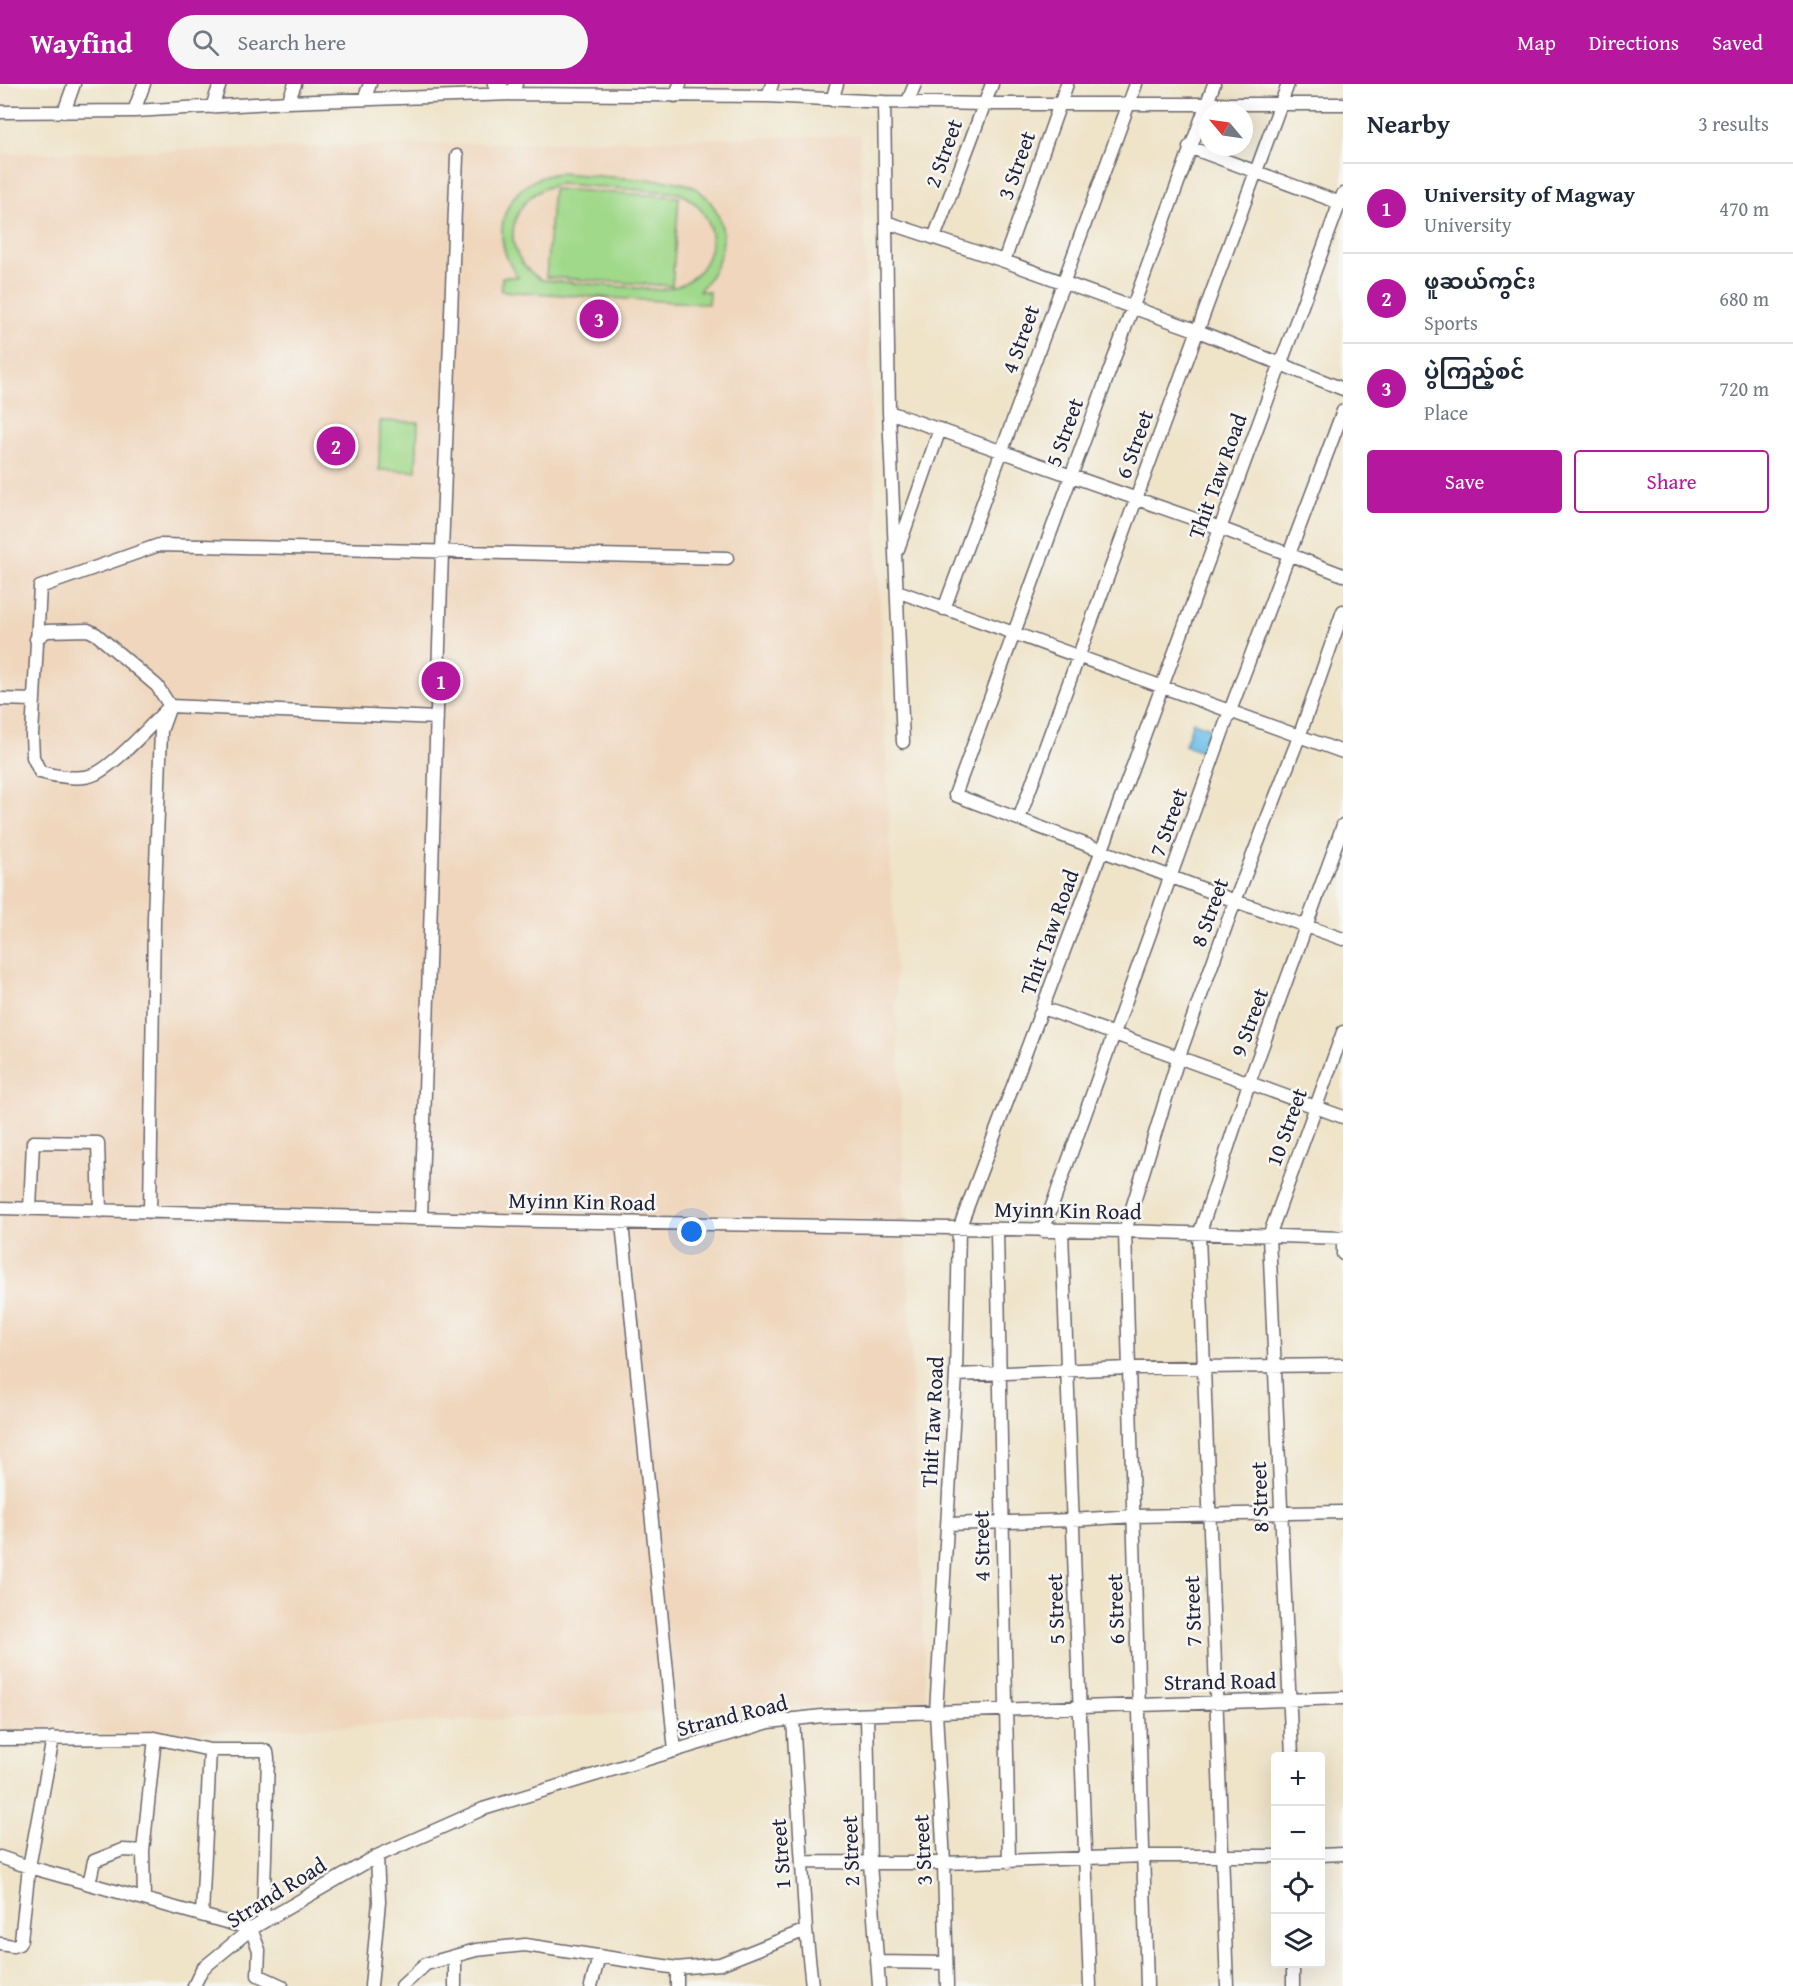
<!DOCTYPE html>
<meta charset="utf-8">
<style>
:root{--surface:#fff;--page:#f6f6f7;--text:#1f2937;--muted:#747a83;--line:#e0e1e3;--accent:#b5179e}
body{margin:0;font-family:"Gentium Book Plus","Noto Sans Myanmar",serif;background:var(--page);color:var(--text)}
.controls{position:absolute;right:18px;bottom:18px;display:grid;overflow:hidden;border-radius:6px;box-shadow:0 6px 24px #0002}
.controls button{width:54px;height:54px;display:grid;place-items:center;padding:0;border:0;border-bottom:2px solid var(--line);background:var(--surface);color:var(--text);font:30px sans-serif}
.compass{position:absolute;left:1199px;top:18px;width:54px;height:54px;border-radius:50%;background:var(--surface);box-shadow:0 6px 24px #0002;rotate:299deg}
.you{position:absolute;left:692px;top:1148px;width:21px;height:21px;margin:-15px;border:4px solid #fff;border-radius:50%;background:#1a73e8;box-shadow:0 0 0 9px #1a73e833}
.badge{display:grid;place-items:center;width:39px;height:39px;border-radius:50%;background:var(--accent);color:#fff;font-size:20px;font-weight:700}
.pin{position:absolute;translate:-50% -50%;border:3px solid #fff;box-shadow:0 2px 6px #0006}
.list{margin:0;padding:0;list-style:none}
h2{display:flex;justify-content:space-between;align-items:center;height:78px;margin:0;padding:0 24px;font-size:26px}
h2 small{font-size:20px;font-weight:400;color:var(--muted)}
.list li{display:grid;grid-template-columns:39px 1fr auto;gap:18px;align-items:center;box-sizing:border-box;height:90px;padding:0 24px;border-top:2px solid var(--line)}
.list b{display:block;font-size:22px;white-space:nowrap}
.list p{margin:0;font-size:20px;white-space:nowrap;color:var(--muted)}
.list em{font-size:20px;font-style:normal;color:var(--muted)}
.actions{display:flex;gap:12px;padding:18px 24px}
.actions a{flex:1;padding:14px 0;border:2px solid var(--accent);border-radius:6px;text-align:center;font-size:21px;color:var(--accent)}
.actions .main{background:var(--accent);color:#fff}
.icon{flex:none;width:33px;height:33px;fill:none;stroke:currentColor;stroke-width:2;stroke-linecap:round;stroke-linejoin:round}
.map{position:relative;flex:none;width:1343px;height:1902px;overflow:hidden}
header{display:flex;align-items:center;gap:36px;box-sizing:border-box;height:84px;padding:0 30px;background:var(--accent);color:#fff}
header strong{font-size:28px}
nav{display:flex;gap:33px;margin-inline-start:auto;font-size:21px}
.search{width:420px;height:54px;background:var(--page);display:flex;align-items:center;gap:15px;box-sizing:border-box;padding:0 21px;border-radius:33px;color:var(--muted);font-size:22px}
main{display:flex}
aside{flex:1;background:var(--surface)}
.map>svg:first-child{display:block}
</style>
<header>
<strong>Wayfind</strong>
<div class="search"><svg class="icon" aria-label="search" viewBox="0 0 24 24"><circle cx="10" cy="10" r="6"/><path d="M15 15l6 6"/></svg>Search here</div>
<nav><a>Map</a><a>Directions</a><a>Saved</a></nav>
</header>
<main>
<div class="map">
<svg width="1343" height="1902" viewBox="0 0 1343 1902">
<rect width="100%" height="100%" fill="#f6f6f2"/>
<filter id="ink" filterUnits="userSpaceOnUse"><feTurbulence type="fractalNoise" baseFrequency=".0167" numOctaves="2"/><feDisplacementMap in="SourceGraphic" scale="12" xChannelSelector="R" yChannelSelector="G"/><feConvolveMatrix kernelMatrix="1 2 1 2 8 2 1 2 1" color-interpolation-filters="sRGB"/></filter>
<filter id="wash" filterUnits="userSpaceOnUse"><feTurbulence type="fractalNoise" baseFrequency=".008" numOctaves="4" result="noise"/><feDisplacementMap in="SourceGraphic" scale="24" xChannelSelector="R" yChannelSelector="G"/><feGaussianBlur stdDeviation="1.35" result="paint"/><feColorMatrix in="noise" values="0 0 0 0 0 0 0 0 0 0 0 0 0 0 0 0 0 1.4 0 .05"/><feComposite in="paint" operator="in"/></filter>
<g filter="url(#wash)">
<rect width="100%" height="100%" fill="#efe3c8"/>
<path fill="#efd6bc" d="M860 51 926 1617 155 1650 0 1648V70Z"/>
<path fill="#a1d98b" stroke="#627e63" stroke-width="1.5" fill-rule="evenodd" d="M559 89C585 91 612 93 638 95 654 96 673 95 689 101 706 108 718 125 722 144 726 168 715 189 699 207L709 208 708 220 501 207 502 193H518C485 150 505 96 559 89ZM560 100 679 109C731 133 717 201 660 206L542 196C495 170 508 108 560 100Z
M553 105 679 113 672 202 546 193Z
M380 337 418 338 416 387 379 386Z
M319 352H354V372L319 371Z"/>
<path fill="#6ebfe9" stroke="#487092" stroke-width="1.5" d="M1193 638 1213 645 1204 669 1185 661Z"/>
</g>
<g filter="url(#ink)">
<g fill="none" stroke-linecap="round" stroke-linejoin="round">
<defs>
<path id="minor" d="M494 0 512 10 768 12 884 18 984 20H1343
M1214 0 955 711 1235 817 1343 855
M675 12 680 0
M768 12 772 0
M364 15 370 0
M832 16 837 0
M908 17 915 0
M288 18 295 0
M884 18 889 328 903 658
M212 23 220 0
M134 27 144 0
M0 28 134 27 288 18 512 10 516 0
M64 28 74 0
M1189 63 1343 120
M886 138 1004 177 1198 247 1343 305
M934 154 992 0
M1004 177 1067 0
M889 328 1220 444 1343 491
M898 465 940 345
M897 507 1343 668
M944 525 1136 0
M36 555 47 547 88 546 96 550 157 602 170 622C152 640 116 680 95 690 81 697 54 692 40 688L33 673 32 651 40 503 159 461 727 474
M0 615 33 616
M1019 735 1288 0
M1043 924 1343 1033
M0 1124 540 1137 1125 1147 1343 1154
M30 1125 33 1058 98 1059 100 1127
M150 1128 154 834 161 647 170 622 437 634
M421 1134 442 467 457 72
M622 1139 675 1667
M997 1146 1009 1778
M1343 1153V1170
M956 1291 1129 1284 1343 1281
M948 1440 1072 1436 1134 1432 1343 1428
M867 1631 870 1779 879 1902
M793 1635 806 1846 812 1902
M0 1655 155 1654 210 1666H263L267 1668 268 1674 263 1838
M1292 1672 1269 1152 1343 948
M1320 1771 1343 1770
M0 1773 29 1783 251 1845 259 1866 258 1891 282 1902
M802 1778 944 1779 1144 1772H1276
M89 1800 94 1777 122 1766 143 1767
M144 1814 143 1767 155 1654
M202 1831 210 1666
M0 1860 13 1862 19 1860 21 1856 29 1783 53 1654
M455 1872V1902
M877 1878 946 1879
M194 1902 202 1885 251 1845 377 1772 483 1725 769 1638 822 1632 1343 1614
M371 1902 379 1818 377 1772
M402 1902 426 1880 476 1866 525 1861 677 1884
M591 1902 599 1873
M677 1902V1884L720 1880 806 1846
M947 1902 944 1779 936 1628 956 1291 959 1145 1102 766 1343 110
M1090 1902 1062 1147H1043L1230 627 1343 327
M1147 1902 1125 1147 1178 975 1235 817 1299 653 1343 527
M1227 1902 1199 1151 1249 999 1343 741
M1293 1902V1880"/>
</defs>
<use href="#minor" stroke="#6a666c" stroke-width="15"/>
<use href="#minor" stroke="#fff" stroke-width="12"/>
</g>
</g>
<g text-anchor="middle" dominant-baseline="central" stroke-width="5" stroke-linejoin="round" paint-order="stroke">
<g font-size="22" fill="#22223b" stroke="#f6f6f2">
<text transform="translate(943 69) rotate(-70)">2 Street</text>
<text transform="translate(1016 81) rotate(-70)">3 Street</text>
<text transform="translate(1020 255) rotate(-70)">4 Street</text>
<text transform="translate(1064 348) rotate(-70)">5 Street</text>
<text transform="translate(1134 360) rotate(-70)">6 Street</text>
<text transform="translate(1217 392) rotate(-70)">Thit Taw Road</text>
<text transform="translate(1168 738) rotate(-70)">7 Street</text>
<text transform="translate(1209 828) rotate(-70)">8 Street</text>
<text transform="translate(1049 848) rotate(-70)">Thit Taw Road</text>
<text transform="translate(1249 938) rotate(-70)">9 Street</text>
<text transform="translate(1286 1043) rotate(-70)">10 Street</text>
<text transform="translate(582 1117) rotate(1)">Myinn Kin Road</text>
<text transform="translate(1068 1126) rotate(1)">Myinn Kin Road</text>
<text transform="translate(932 1338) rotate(-87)">Thit Taw Road</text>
<text transform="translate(1259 1413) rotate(-92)">8 Street</text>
<text transform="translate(981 1462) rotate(-91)">4 Street</text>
<text transform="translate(1055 1525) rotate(-92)">5 Street</text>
<text transform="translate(1115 1525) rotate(-92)">6 Street</text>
<text transform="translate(1192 1527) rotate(-92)">7 Street</text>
<text transform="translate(1220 1597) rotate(-1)">Strand Road</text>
<text transform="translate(732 1631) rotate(-14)">Strand Road</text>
<text transform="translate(922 1766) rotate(-93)">3 Street</text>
<text transform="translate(850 1767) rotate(-92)">2 Street</text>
<text transform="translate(780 1770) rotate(-94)">1 Street</text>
<text transform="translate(276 1808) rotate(-32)">Strand Road</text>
</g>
</g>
</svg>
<div class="controls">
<button>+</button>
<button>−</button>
<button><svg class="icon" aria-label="locate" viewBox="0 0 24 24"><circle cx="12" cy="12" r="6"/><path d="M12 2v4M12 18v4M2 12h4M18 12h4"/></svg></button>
<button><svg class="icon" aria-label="layers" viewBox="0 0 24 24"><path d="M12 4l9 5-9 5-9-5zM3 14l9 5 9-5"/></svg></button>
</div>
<svg class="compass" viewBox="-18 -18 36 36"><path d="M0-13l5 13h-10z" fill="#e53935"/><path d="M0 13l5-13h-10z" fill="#747a83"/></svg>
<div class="you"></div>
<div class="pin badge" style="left:441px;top:597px">1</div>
<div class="pin badge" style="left:336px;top:362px">2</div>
<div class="pin badge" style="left:599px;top:235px">3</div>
</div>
<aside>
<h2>Nearby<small>3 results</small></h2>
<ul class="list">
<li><span class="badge">1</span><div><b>University of Magway</b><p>University</p></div><em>470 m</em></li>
<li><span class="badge">2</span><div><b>ဖူဆယ်ကွင်း</b><p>Sports</p></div><em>680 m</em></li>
<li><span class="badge">3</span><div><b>ပွဲကြည့်စင်</b><p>Place</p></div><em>720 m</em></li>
</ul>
<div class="actions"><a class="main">Save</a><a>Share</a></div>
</aside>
</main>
